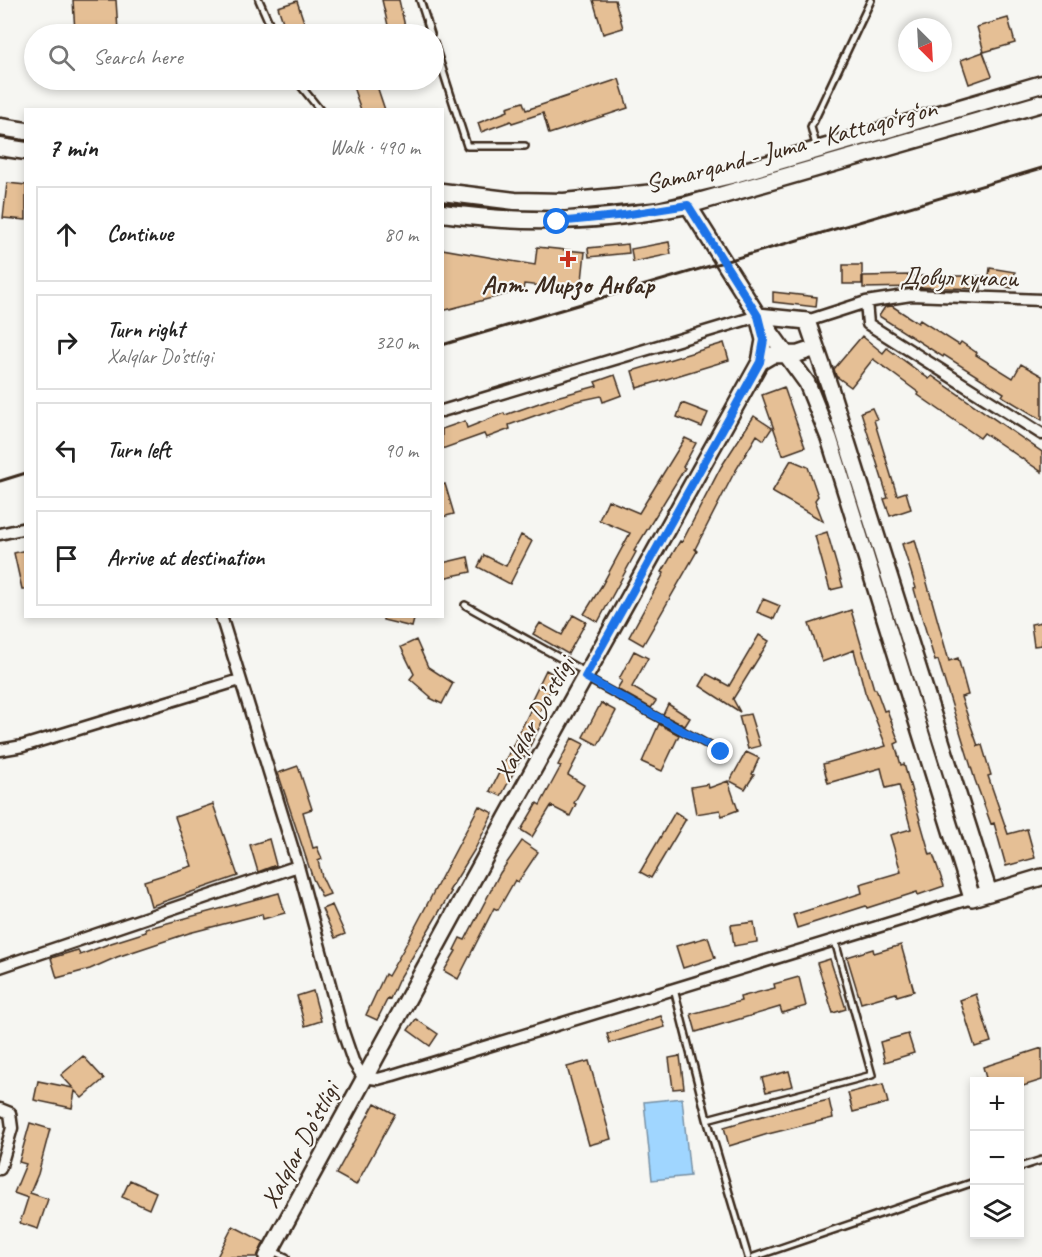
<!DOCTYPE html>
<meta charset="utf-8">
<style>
:root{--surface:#fff;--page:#f6f6f6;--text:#222;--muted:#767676;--line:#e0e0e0}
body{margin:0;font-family:Caveat,sans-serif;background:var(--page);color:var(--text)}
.controls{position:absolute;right:18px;bottom:18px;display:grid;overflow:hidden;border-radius:0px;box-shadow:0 3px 9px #0003}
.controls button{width:54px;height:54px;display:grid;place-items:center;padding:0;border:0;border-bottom:2px solid var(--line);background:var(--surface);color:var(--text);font:30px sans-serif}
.compass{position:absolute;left:898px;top:18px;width:54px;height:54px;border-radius:50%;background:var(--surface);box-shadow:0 3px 9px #0003;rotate:156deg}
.stop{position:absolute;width:18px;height:18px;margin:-14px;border:4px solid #1a73e8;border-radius:50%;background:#fff}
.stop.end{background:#1a73e8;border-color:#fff;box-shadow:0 2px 6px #0008}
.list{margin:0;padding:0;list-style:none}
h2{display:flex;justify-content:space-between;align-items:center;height:78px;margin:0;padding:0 24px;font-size:26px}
h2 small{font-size:20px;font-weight:400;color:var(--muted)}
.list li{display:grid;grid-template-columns:39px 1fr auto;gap:18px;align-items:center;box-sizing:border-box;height:96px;margin:0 12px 12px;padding:0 12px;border:2px solid var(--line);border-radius:0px}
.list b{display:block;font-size:22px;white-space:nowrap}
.list p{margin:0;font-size:20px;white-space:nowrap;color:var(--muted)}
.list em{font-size:20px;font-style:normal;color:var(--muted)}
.icon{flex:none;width:33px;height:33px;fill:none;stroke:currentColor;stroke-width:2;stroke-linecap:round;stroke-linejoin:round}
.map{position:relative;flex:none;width:1042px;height:1257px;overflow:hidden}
.search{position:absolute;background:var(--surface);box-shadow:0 3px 9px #0003;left:24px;top:24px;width:420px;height:66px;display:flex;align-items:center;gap:15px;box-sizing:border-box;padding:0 21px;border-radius:33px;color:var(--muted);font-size:22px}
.panel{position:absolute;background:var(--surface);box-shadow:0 3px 9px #0003;left:24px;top:108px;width:420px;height:510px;border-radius:0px}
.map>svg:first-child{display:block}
</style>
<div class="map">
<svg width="1042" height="1257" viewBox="0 0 1042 1257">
<rect width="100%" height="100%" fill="#f6f6f2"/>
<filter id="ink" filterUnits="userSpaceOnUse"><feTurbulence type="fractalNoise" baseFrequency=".0167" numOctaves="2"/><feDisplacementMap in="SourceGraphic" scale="12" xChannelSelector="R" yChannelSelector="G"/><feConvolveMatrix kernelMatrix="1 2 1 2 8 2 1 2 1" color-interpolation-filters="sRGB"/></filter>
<g filter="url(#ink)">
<path fill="#a0d6ff" stroke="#7891a5" stroke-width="1.5" d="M682 1098 690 1176 652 1180 644 1102Z"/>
<path fill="#e5bf95" stroke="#3b2a1e" stroke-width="1.5" d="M73 0H116L118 31 75 32Z
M382 0H399L406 31 390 34Z
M593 0H615L623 28 603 34Z
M297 1 308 34H287L278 7Z
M1008 18 1015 43 984 52 977 27Z
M983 52 992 76 969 84 961 60Z
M619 79 628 108 549 134 543 113 512 123 511 121 481 132 478 123 508 111 507 107 523 102 526 110Z
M364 80H375L385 110H361L352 84Z
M7 183 26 185V220L3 218Z
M669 242 671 254 633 262 631 249Z
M628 244 629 253 589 257 588 248Z
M537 247 585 252 581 290 524 284 523 290 442 311V249L535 265Z
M843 265H862V284H843Z
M990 268 1015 272 1012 288 988 283Z
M910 275V276H981V289L915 287 863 288V276Z
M773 292 817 297 816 307 773 302Z
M892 306 918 323 920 320 959 345 961 342 977 353 976 355 1013 378 1021 364 1042 376V420L1002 396 1004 393 944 355 943 357 879 316 885 307Z
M862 336 883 353 887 348 929 379 932 376 1042 452V472L984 433 980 438 918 395 919 393 873 359 851 387 836 376 834 369Z
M724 343 729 360 637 388 632 371Z
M615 375 622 395 603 402 601 396 573 402 509 425 510 429 486 438 484 434 442 449V429L465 421 467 428 504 413 505 415 556 397 597 386 595 382Z
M784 387 805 447 783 455 762 395Z
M682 403 708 413 702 427 677 417Z
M872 408 877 419 874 420 897 495 906 492 911 509 890 516 884 499 888 498 861 412Z
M754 416 772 428 764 440 757 435 733 475 695 549 697 551 643 645 629 637 664 573 662 572 680 541 682 542 721 467Z
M685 438 696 443 683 467 685 468 634 551 636 552 598 622 584 614 602 585 630 533 599 520 608 500 639 513Z
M791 460 808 467 818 496 815 500 823 521 772 492Z
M445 484 454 514 442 517V485Z
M827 532 843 587 830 590 815 536Z
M521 535 532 541 510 584 478 567 484 555 506 566Z
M915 540 949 661 958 658 968 695 961 697 978 746 982 745 991 775 988 776 1008 834 1027 829 1035 858 1006 866 994 823 991 824 975 780 938 660 935 661 923 621 914 589 916 588 902 544Z
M26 550V589H22L14 553Z
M468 557 471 572 442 578V563Z
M763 599 780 606 774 619 757 612Z
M851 610 874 689H876L884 711 887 710 899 742 895 744 901 765 904 764 930 855 933 854 944 886 918 895 917 892 867 908 866 906 797 928 793 915 862 893 860 884 901 872 890 835 911 829 899 785 886 788 881 768 828 783 823 764 886 746 865 692 854 650 822 662 809 624Z
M573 615 586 622 568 654 533 634 540 623 562 635Z
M383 616H415L412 627 383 620Z
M1042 622V645L1034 646 1031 624Z
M759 635 769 641 733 699 740 712 700 686 707 674 729 686Z
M416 640 428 667 453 683 442 704 430 698 431 697 410 679 414 674 401 647Z
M634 651 648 658 632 687 656 701 651 708 617 689 622 681 619 679Z
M546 670 557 676 538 715 544 718 524 758 522 757 501 796 490 791 532 707 529 705Z
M601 703 616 711 598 745 583 737Z
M668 704 690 718 685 726 663 715Z
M750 714 760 746 748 749 739 716Z
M659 724 679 735 662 771 642 762Z
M572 738 584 744 568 775 584 785 574 803 576 804 570 816 551 806 532 837 521 830 537 803 540 805 561 766 558 765Z
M746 752 759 758 752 774 754 775 745 789 730 781Z
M298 766 312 809 303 812 313 848 317 847 322 859 318 861 322 877 330 894 322 897 313 879 278 773Z
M728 781 738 810 722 816 720 810 696 814 691 787 708 784 709 788Z
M213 804 238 876 151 906 144 881 192 866 175 817Z
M479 806 493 813 475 849 449 891 451 892 398 981 390 999 388 998 377 1020 366 1015 385 974 388 976 403 950Z
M675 812 686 819 651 878 640 872Z
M269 839 276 865 258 872 250 845Z
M522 841 538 852 518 882 515 880 498 910 494 908 458 979 444 971 456 951 454 950 460 938 465 940 500 873Z
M279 893 285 913 263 919 262 914 189 933 117 957 90 969 57 978 51 958 78 950 80 955 111 943 146 932 145 929Z
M332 905 345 934 335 938 322 909Z
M754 922 757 942 734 946 731 925Z
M708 937 715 958 683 968 676 946Z
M901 945 914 991 897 996 896 993 861 1003 847 957 873 949 874 953Z
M830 959 846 1009 833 1013 817 963Z
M799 977 806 1006 782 1013 780 1007 696 1032 691 1014 741 1001 740 997 775 988 774 984Z
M313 991 321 1021 305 1026 297 996Z
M976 994 991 1042 975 1047 960 1000Z
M661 1016 665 1027 610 1043 607 1034Z
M416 1019 438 1034 430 1046 408 1030Z
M908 1034 914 1053 885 1062 880 1042Z
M1042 1048V1080L1020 1087V1082H987L983 1067Z
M83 1056 104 1079 82 1098 75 1091 72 1108 34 1100 38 1081 73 1088 61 1075Z
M680 1056 684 1088 673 1089 669 1058Z
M589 1061 611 1139 589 1145 567 1067Z
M789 1071 793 1086 766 1092 762 1078Z
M883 1084 888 1103 853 1112 848 1093Z
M829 1100 833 1118 768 1134 729 1146 724 1127 773 1113Z
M375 1103 395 1114 356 1185 336 1174Z
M30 1123 50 1129 38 1174 30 1193 48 1199 38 1229 20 1223 28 1198 14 1193 26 1164 19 1162Z
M130 1180 156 1192 149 1209 122 1197Z
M233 1226 264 1242 257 1257H217Z"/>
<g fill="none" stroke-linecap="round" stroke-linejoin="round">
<defs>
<path id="lane" d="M259 0 274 34
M420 0 431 34
M434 43 467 146H525
M296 80 320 110
M817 149 811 127 871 0
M465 605 585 672
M586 678 721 752
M674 989 707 1119 748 1257
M707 1119 872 1075 835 941
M1020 1167 1042 1160
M271 1250 286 1257
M754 1257 974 1182"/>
<path id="street" d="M866 302 868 324 1042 434
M807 321 866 302 911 295 1042 300
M442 411 758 316
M0 534 26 528
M221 616 298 866 342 1029 353 1061 363 1077 378 1079 393 1075 972 898
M0 750 23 746 240 680
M0 967 298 866
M0 1109 10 1113 12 1128 0 1169"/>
<path id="secondary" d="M758 316 807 321 830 388 989 893
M762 321 807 383 829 438 972 898 1042 877
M760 362 772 355 798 354 816 348
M267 1257 507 817 760 362 764 340 758 316 688 205"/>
<path id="primary" d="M0 127 26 131
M0 147 26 151
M442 192 515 201 564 202 655 193 731 175 1042 84
M442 213C531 225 601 222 688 205L1042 103"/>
</defs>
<use href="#lane" stroke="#3b2a1e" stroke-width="10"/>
<use href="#street" stroke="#3b2a1e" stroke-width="15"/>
<use href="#secondary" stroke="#3b2a1e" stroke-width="20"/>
<use href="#primary" stroke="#3b2a1e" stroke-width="21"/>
<use href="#lane" stroke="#f6f6f2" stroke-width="5"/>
<use href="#street" stroke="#f6f6f2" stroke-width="10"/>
<use href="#secondary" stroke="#f6f6f2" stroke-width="15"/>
<use href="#primary" stroke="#f6f6f2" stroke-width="16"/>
<path stroke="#3b2a1e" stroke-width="3" d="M442 345 1042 168
M0 481 26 473"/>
</g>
</g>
<g fill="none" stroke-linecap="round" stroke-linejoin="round" filter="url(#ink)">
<path stroke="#1a73e8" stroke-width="8" d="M557 222 617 216 688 205 758 316 764 340 760 362 585 677 721 752"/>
</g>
<path fill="#c8321e" stroke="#f6f6f2" stroke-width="2" d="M565 250h6v6h6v6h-6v6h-6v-6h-6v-6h6z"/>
<g text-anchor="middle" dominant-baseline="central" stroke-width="4.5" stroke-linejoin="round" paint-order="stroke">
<g font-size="26" fill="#3b2a1e" stroke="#f6f6f2">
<text transform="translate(791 146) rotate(-15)">Samarqand - Juma - Kattaqo‘rg‘on</text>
<text transform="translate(959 277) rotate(1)">Довул кучаси</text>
<text transform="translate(534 719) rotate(-61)">Xalqlar Do’stligi</text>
<text transform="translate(300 1145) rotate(-62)">Xalqlar Do’stligi</text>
</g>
<g font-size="26" font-weight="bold" fill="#3b2a1e" stroke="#f6f6f2">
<text x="568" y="284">Апт. Мирзо Анвар</text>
</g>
</g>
</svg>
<div class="controls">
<button>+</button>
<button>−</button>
<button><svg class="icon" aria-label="layers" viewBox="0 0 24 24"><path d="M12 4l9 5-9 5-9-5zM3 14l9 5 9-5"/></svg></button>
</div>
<svg class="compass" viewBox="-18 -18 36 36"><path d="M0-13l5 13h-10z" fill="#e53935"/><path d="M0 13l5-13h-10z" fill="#767676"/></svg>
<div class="stop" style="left:557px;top:222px"></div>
<div class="stop end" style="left:721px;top:752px"></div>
<div class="search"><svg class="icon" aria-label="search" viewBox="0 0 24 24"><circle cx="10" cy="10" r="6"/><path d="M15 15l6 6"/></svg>Search here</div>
<section class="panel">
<h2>7 min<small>Walk · 490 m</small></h2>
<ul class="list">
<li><svg class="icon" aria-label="ahead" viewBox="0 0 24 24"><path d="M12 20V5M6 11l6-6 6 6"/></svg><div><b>Continue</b></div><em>80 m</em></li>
<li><svg class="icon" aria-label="right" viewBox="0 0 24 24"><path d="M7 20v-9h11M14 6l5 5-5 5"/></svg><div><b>Turn right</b><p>Xalqlar Do’stligi</p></div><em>320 m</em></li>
<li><svg class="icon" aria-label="left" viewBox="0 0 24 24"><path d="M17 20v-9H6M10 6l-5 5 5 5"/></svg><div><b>Turn left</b></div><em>90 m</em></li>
<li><svg class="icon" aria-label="arrive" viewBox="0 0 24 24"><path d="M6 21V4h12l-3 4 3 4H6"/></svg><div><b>Arrive at destination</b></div></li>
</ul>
</section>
</div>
